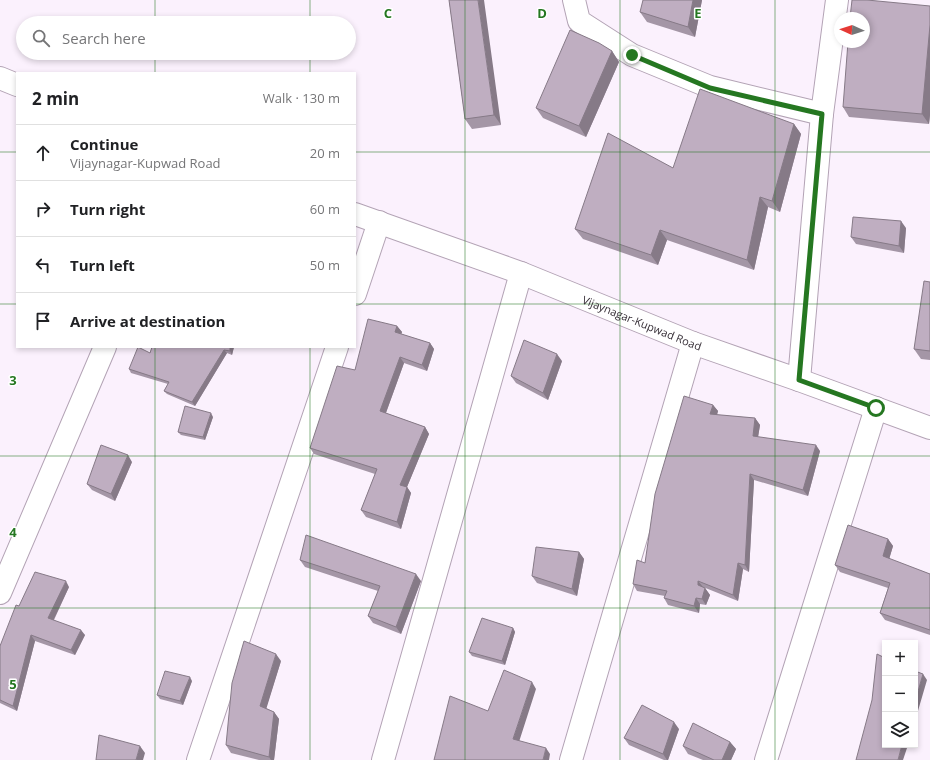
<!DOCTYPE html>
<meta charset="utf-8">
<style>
:root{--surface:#fff;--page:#f2f2f2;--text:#202124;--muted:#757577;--line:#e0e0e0}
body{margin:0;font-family:"Open Sans",sans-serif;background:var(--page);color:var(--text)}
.controls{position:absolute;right:12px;bottom:12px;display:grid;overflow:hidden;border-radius:0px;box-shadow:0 2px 6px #0003}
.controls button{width:36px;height:36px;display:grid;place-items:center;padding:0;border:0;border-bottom:1px solid var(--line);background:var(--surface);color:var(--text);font:20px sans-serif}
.compass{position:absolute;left:834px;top:12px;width:36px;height:36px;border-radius:50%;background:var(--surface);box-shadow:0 2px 6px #0003;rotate:273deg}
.stop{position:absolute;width:12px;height:12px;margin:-9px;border:3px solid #257721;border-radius:50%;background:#fff}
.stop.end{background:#257721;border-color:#fff;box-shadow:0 1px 4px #0008}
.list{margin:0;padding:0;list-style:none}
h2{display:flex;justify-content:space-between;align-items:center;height:52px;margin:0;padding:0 16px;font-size:17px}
h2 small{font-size:13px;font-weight:400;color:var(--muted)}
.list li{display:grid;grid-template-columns:26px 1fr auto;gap:12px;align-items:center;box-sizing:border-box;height:56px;padding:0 16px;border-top:1px solid var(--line)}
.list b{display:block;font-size:15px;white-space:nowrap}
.list p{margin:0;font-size:13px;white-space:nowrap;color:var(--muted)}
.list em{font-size:13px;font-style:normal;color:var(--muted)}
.icon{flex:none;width:22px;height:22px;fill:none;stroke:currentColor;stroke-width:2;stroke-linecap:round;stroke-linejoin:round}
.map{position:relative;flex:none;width:930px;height:760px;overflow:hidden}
.search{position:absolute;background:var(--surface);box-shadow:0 2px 6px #0003;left:16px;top:16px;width:340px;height:44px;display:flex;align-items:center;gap:10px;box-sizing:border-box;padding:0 14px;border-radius:22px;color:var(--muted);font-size:15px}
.panel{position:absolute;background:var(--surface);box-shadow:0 2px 6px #0003;left:16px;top:72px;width:340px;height:276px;border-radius:0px}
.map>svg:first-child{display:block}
</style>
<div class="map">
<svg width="930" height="760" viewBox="0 0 930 760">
<rect width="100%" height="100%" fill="#fbf1fd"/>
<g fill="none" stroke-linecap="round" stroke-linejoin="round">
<defs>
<g id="minor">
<path d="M574 0 579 21 632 55 710 87 822 114"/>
<path d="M0 78 17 85"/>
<path id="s1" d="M355 214 521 273 693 343 799 380 930 428"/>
<path d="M355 294 379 222"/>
<path d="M799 380 822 114 837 0"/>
<path d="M0 593 105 347"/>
<path d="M198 760 337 347"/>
<path d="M383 760 521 273"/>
<path d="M571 760 693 343"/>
<path d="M766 760 876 408"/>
</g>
</defs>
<use href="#minor" stroke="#b3a3b5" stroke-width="24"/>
<use href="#minor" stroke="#fff" stroke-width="22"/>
</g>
<path fill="#a496a6" d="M449 0 501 125 472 129 465 119Z
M702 0 695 37 647 22 640 12Z
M930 6V115L929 124 849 117 843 107Z
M612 51 619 62 586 137 543 118 536 108Z
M794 124 801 134 780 212 768 207 754 270 667 240 658 265 583 239 575 229 673 168Z
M906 228 904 253 856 244 851 237Z
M930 282V360L921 359 914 349Z
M397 326 402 332 401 334 430 343 434 349 427 371 404 363 386 413 425 427 429 434 407 487 411 493 401 529 366 517 361 510 375 474 314 454 310 448 355 370Z
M152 347H234L232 355 227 353 195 406 167 394 164 391 168 384 131 373 129 369 150 353Z
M562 361 548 400 516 383 511 376Z
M713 405 718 411 717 415 755 418 760 425 758 437 820 451 808 496 754 480 749 572 743 569 738 601 703 587 705 588 710 595 706 605 700 604 699 613 668 605 664 598 665 596 637 591 633 584 645 563Z
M213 417 205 440 181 435 178 432Z
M132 462 115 501 92 490 87 484Z
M888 539 893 546 889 559 930 574V635L885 620 880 613 888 588 840 572 835 565Z
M579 552 584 559 577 596 537 583 532 576Z
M300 560 421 581 401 634 373 623 368 616 378 591 305 567Z
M69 587 54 620 85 635 75 655 35 641 17 711 0 703V646L19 606Z
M513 628 515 632 505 665 472 656 469 652Z
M281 661 266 708 274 712 279 719 274 760H259L231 753 226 745Z
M192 681 183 705 160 699 157 695Z
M679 729 668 760H664L629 745 624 738Z
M730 742 736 749 731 760H703L688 754 683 746Z"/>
<path fill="#867a87" d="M478 0H484L501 125 494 115Z
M693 0H702L695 37 688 27Z
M930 25V115L929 124 922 114Z
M612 51 619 62 586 137 579 126Z
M794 124 801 134 780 212 772 201Z
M760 197 768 207 754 270 747 260Z
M901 221 906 228 904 253 899 246Z
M660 230 667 240 658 265 651 255Z
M397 326 402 332 400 338 395 332Z
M430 343 434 349 427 371 422 365Z
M230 347H234L232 355 230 351Z
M224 350 227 353 195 406 192 402Z
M557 354 562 361 548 400 543 393Z
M400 357 404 363 384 418 380 411Z
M713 405 718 411 715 421 710 414Z
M211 413 213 417 205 440 203 437Z
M755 418 760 425 757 443 753 436Z
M425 427 429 434 407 487 411 493 401 529 397 522 400 485Z
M816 445 820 451 808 496 803 490Z
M128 455 132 462 115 501 111 494Z
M750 474 754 480 749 572 745 565Z
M888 539 893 546 888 563 883 556Z
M579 552 584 559 577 596 572 589Z
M738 563 743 569 738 601 733 595Z
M416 574 421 581 401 634 396 627Z
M66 581 69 587 52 623 48 618Z
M698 581 703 587 698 585Z
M705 588 710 595 706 605 702 599Z
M696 598 700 604 699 613 694 606Z
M513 628 515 632 505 665 502 661Z
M81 630 85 635 75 655 71 650Z
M31 635 35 641 17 711 13 706Z
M276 654 281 661 265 713 260 706Z
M923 674 927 680 915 721V702Z
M190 677 192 681 183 705 180 701Z
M532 682 536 689 518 745 513 739Z
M274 712 279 719 274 760H271L269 757Z
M674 722 679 729 668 760H667L663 754Z
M730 742 736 749 731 760H722Z
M902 745H908L903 760H898Z
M140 746 145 753 143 760H136Z
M546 748 550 754 549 760H543Z"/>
<path fill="#bfaec1" stroke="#867a87" d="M449 0H478L494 115 465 119Z
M643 0H693L688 27 640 12Z
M852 0H867L930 6V25L922 114 843 107 848 42H864V18H850Z
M570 30 599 43 612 51 579 126 536 108Z
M700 89 794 124 772 201 760 197 747 260 660 230 651 255 575 229 608 133 673 168Z
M853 217 901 221 899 246 851 237Z
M924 281 930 282V351L914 349Z
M368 319 397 326 395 332 430 343 422 365 400 357 380 411 425 427 400 485 407 487 397 522 361 510 377 469 310 448 337 366 355 370Z
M524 340 557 354 543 393 511 376Z
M138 347 150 353 152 347H230V351L224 350 192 402 164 391 169 382 129 369Z
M684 396 713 405 710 414 755 418 753 436 816 445 803 490 750 474 745 565 738 563 733 595 698 581V585L705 588 702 599 696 598 694 606 664 598 667 591 633 584 637 560 645 563 655 494Z
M185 406 211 413 203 437 178 432Z
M101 445 128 455 111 494 87 484Z
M848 525 888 539 883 556 930 574V630L880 613 890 583 835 565Z
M306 535 416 574 396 627 368 616 380 586 300 560Z
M536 547 579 552 572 589 532 576Z
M35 572 66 581 48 618 81 630 71 650 31 635 13 706 0 700V646L16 605 19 606Z
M482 618 513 628 502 661 469 652Z
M244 641 276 654 260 706 274 712 269 757 226 745 232 683Z
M877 654 885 658V745H902L898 760H856L872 700Z
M504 670 532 682 513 739 546 748 543 760H434L450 696 488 711Z
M165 671 190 677 180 701 157 695Z
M915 671 923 674 915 702Z
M642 705 674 722 663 754 624 738Z
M693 723 730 742 722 760H714L683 746Z
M99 735 140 746 136 760H96Z"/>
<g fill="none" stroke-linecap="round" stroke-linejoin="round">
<path stroke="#257721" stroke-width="5" d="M632 55 710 88 822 114 799 380 876 408"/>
</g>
<path fill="none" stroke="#257721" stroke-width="1" stroke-opacity="0.55" d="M155 0V23M310 0V23M465 0V760M620 0V760M775 0V760M155 53V73M310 53V73M0 152H17M355 152H930M0 304H17M355 304H930M155 347V760M310 347V760M0 456H930M0 608H930"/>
<g text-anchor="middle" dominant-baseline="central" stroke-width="3" stroke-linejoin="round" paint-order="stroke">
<g font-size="11" fill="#373038" stroke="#fff">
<text stroke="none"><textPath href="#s1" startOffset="307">Vijaynagar-Kupwad Road</textPath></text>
</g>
</g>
<g font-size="13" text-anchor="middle" font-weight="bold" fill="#257721" stroke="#fff" stroke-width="3" stroke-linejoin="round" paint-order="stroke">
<text x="388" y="18">C</text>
<text x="542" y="18">D</text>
<text x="698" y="18">E</text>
<text x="13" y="385">3</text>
<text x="13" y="537">4</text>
<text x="13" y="689">5</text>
</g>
</svg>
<div class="controls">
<button>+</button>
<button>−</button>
<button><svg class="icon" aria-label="layers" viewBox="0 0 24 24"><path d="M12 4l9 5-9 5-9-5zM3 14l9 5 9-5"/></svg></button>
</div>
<svg class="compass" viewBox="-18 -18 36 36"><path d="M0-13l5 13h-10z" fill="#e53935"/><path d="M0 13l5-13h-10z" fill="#757577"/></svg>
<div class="stop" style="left:876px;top:408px"></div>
<div class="stop end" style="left:632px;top:55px"></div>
<div class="search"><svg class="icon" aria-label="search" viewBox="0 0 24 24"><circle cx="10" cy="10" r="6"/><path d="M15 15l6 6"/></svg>Search here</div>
<section class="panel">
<h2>2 min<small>Walk · 130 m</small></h2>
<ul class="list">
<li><svg class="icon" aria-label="ahead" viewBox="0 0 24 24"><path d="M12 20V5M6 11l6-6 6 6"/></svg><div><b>Continue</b><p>Vijaynagar-Kupwad Road</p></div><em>20 m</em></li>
<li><svg class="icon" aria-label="right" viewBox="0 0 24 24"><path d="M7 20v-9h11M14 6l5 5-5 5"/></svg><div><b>Turn right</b></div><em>60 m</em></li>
<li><svg class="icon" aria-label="left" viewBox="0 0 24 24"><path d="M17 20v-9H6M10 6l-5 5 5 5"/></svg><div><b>Turn left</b></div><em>50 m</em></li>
<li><svg class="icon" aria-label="arrive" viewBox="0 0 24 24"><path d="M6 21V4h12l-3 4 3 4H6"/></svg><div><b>Arrive at destination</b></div></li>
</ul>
</section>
</div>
